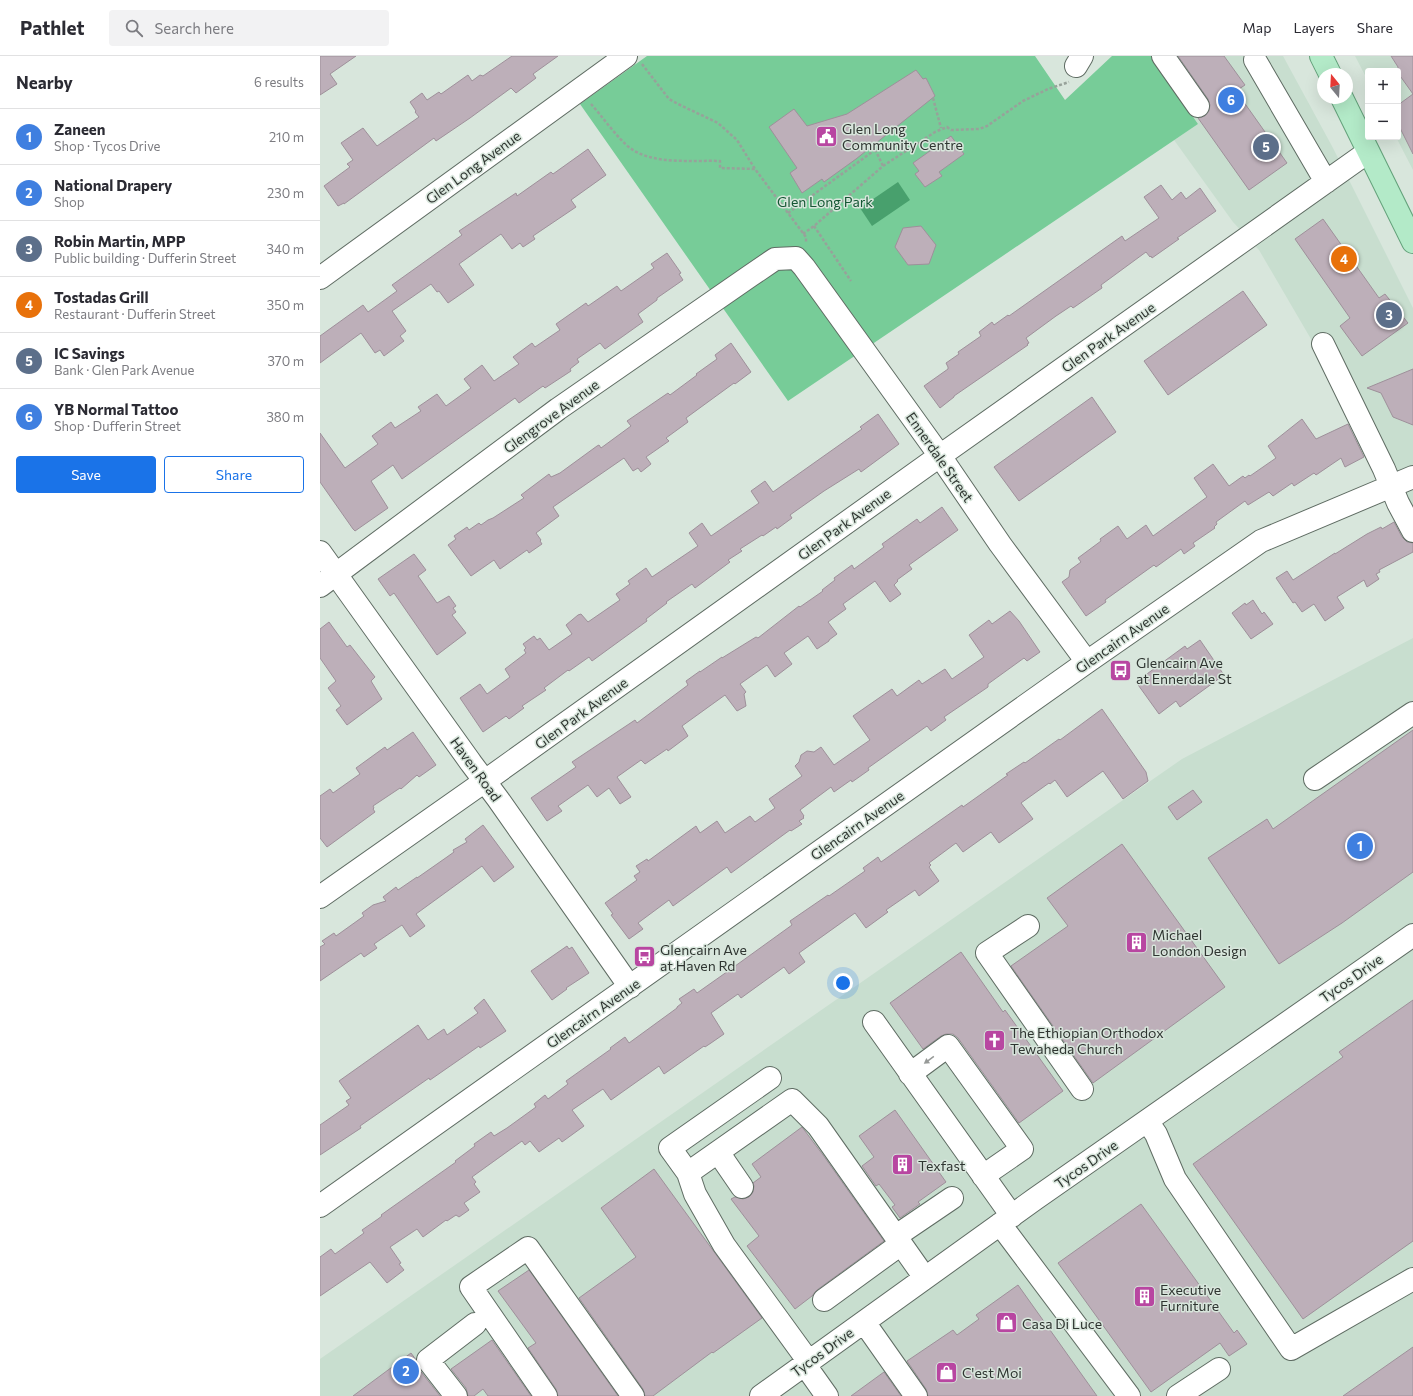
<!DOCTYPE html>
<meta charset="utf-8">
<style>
:root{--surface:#fff;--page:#f2f2f3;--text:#2b2b33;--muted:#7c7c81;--line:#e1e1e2;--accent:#1a73e8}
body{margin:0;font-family:Commissioner,sans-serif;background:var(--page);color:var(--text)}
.controls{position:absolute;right:12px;top:12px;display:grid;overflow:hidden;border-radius:4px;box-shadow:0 4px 16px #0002}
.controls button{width:36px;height:36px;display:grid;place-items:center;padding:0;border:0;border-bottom:1px solid var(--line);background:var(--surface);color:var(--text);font:20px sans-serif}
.compass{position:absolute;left:997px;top:12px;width:36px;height:36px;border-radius:50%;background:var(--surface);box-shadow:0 4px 16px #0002;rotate:342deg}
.you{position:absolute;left:523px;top:927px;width:14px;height:14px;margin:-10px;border:3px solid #fff;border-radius:50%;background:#1a73e8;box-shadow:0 0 0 6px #1a73e833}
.badge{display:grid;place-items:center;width:26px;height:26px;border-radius:50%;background:var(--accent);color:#fff;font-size:13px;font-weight:700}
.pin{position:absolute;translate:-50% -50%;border:2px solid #fff;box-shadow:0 1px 4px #0006}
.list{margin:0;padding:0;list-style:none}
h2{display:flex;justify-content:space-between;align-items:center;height:52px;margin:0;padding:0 16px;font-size:17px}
h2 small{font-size:13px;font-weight:400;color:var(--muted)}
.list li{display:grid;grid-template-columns:26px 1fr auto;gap:12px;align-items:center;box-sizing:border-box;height:56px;padding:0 16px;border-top:1px solid var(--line)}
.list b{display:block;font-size:15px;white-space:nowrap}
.list p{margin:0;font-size:13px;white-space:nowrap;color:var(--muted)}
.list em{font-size:13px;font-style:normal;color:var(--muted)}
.actions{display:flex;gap:8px;padding:12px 16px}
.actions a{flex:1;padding:9px 0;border:1px solid var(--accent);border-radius:4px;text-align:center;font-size:14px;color:var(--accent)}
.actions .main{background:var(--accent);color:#fff}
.icon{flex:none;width:22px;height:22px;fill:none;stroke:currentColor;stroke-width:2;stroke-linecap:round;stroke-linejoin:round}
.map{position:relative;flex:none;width:1093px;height:1340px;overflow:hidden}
header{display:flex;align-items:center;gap:24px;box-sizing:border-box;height:56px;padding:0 20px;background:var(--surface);border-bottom:1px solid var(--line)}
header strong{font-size:19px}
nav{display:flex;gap:22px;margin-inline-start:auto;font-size:14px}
.search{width:280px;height:36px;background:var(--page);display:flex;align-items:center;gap:10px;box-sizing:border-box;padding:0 14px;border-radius:4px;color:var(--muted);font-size:15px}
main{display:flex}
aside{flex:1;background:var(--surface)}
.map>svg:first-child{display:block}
</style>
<header>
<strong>Pathlet</strong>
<div class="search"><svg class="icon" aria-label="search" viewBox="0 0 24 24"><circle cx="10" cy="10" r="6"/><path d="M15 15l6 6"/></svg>Search here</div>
<nav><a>Map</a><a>Layers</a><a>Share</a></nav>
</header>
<main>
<aside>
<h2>Nearby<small>6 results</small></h2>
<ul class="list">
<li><span class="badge" style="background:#3f7fe0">1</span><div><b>Zaneen</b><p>Shop · Tycos Drive</p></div><em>210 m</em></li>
<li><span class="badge" style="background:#3f7fe0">2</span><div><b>National Drapery</b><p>Shop</p></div><em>230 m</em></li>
<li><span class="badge" style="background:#5c6f8a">3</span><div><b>Robin Martin, MPP</b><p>Public building · Dufferin Street</p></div><em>340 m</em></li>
<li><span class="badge" style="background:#e8710a">4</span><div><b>Tostadas Grill</b><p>Restaurant · Dufferin Street</p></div><em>350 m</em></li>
<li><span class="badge" style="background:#5c6f8a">5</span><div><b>IC Savings</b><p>Bank · Glen Park Avenue</p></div><em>370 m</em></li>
<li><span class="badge" style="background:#3f7fe0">6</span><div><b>YB Normal Tattoo</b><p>Shop · Dufferin Street</p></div><em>380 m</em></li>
</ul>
<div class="actions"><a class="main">Save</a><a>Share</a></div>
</aside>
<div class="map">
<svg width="1093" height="1340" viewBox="0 0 1093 1340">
<rect width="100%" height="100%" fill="#d8e6dc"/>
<path fill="#c8decf" d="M831 0H963L1013 92 1093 252V483L1044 374 939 194 913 166 854 84 878 68Z
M1035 0H1093V114L1076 81H1078V15H1048V25Z
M1093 582V1340H0V1303L862 703Z"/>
<path fill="#77cc98" d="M327 0H715L745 44 792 0H831L878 68 468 345 260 48Z"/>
<path fill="#48a06d" d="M578 126 590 144 552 170 540 152Z"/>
<path fill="#bdafb9" stroke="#9e909a" d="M0 0H36L10 18 17 28 0 39Z
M192 0H238L213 18 216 22 196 37 191 32 150 62 116 85 114 82 24 148V147L18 150 4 130 30 111 27 108 33 104 21 87 43 72 57 90 99 61 95 56 96 55 90 46 102 37 107 44 119 36 121 38 148 19 152 25 160 19 163 20Z
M858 0H904L925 29 916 35 967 107 929 134 878 62 885 60 889 55 890 49 888 43Z
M1071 0H1093V98L1078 68V49L1093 38 1078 17V11Z
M596 14 603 23 606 22 615 40 536 103 504 126 502 123 482 137 470 117 477 112 449 71 474 53 487 70 527 58Z
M631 80 644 98 619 116 622 120 605 131 595 118 599 115 593 107Z
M268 93 286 119 251 144 256 151 213 180 215 183 203 191 200 187 192 193 181 178 139 208 154 229 128 247 119 235 117 236 111 228 72 255 86 275 80 280 84 285 64 300 60 294 55 297 41 277 0 307V280L43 249 48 256 77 235 72 229 142 179 139 175 196 137 197 140 231 116 233 118Z
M841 129 852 144 861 136 866 143 880 132 896 155 857 182 859 183 832 202 831 200 830 201 826 196 781 229 782 232 753 252 751 250 736 260 706 282 709 287 707 288 708 289 634 340V341L620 352 604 330 628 313V311L626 307 639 298 638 296 661 280 659 276 672 266 674 269 688 259 689 260 802 180 805 185 839 162 824 141Z
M1003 163 1059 242 1065 238 1088 267 1042 300 1020 270 1030 262 975 183Z
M601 170 616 189 609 208 588 209 575 191 583 172Z
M347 197 361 217 359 218 363 224 337 242V244L318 258 323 266 285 293 280 287 257 303 259 306 250 313 251 315 225 332 223 330 199 347 195 342 82 423 73 409 51 425 68 452 35 475 33 473 0 426V377L25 412 58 388 52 380 71 366 75 372 101 355 98 351 117 338 126 350 151 332 144 323 162 309 174 325 199 308 193 301 212 287 215 291 240 274 236 268 266 247 268 250 297 230 301 235 334 212 331 208Z
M923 235 947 269 848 339 824 305Z
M411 287 431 316 415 328 414 327 366 362 368 366 346 382 349 385 326 401 331 408 321 416 318 412 313 415 304 402 233 451 239 460 216 477 221 484 220 485 222 488 209 497 207 494 180 513 174 504 151 520 128 489 136 483 134 480 147 471 149 474 159 467 161 469 168 464 173 462 204 442 201 439 229 418 231 421 240 417 277 390 279 389 281 392 311 370 307 365 348 337 350 339 377 319 376 318 397 303 395 299Z
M1093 313V369L1073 361 1061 337 1047 332Z
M772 341 796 376 699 445 674 411Z
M558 358 579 388 541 416 539 413 504 435 470 459 472 462 457 473 456 471 443 480 442 479 420 493 422 495 408 504 410 506 375 532 372 528 346 546 347 547 326 563 327 565 272 605 269 601 249 615 248 614 224 632 226 634 202 650 204 652 189 663 186 660 163 676 140 642 160 628 167 638 190 621 185 613 206 597 204 594 206 592 203 588 214 580 217 584 220 582 229 594 252 578 246 569 258 559 261 558 268 566 300 544 296 538 310 528 308 525 326 512 332 521 378 490 369 477 382 467 391 480 439 447 431 435 445 425 453 436 542 373 540 371Z
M982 363 996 383 1028 368 1044 401 1025 411 1021 402 996 419 994 417 974 430 972 427 953 440 949 436 928 449 925 445 896 466 897 468 894 471 895 472 873 487 875 490 864 498 861 493 836 511 834 509 785 544 786 546 766 560 742 526 749 521 750 514 761 506 758 502 781 485 780 483 798 470 807 483 826 469 833 480 887 441 874 422 893 408 909 430 923 420 925 422 929 419 930 420 956 402 948 390Z
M622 451 638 474 589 509 592 513 577 524 578 525 574 529 581 538 570 546 555 525 523 548 526 553 508 566 517 578 509 584V585L497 593 488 580 464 597 472 608 455 621 447 609 420 628 426 636 424 638 426 650 417 655 405 639 362 670 368 680 348 695 347 693 325 708 321 704 297 721 311 741 300 748 289 732 277 741 268 729 238 750 242 755 227 765 211 742 256 711 252 706 315 664 317 667 368 629 366 625 380 615V616L402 601V602L436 581 438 582 479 550 480 551 503 535 502 534 515 524 514 522 532 509 534 513 564 491 562 488 597 463 600 467Z
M1074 466 1082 481 1087 486 1093 487V496L1059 514 1060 516 1056 518 1059 523 1047 531 1044 524 1017 541 1024 552 1005 565 994 548 982 556 975 546 973 547 956 522 967 515 973 524 1015 497V498L1047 478 1061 471 1062 473Z
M94 498 106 514 98 520 117 547 129 540 136 550 133 552 136 556 132 559 146 577 117 599 74 537 70 540 58 523Z
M933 544 942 558 944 556 953 568 931 583 912 557 925 547 926 549Z
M690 555 699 565 720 596 707 605 704 602 668 628V631L624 661 626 664 611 675 607 670 548 712 549 714 532 726 531 724 514 736 511 731 480 754 484 760 483 761 484 762 479 765 482 768 471 775 470 774 411 817 407 811 353 850 349 844 318 867 323 873 309 883 291 859 293 858 285 847 317 824 314 820 320 816 316 810 327 803 328 805 376 770 380 777 397 765 405 777 430 760 435 766 455 752 449 743 482 720 475 710 479 706 481 699 487 695 494 696 501 691 514 709 550 684 533 660 572 633 577 640 599 624 602 628 625 613 632 623 664 601 649 579 669 564 672 568Z
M9 566 27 591 30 589 55 621 51 625 62 643 27 669 16 654 21 650 8 632 16 625 0 602V573Z
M880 584 904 619 860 651 856 645 839 658 816 626 865 590 867 593Z
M782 653 826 716 828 725 803 743 783 715 747 741 735 724 730 728 729 727 701 747 713 763 679 787 671 776 643 796 636 787 609 807 611 809 609 811 619 825 599 840 595 834 566 854 568 856 546 872 535 857 479 897 485 906 469 918 464 911 421 942 418 938 391 957 404 978 391 987 385 991 384 990 344 1018 339 1010 291 1044 283 1033 252 1054 264 1070 242 1086 239 1082 219 1096 210 1085 205 1089 202 1085 152 1121 156 1126 154 1128 160 1136 144 1147 149 1154 139 1161 136 1159 127 1165 126 1164 103 1181 97 1173 70 1191 81 1207 79 1208 84 1214 67 1227 50 1206 0 1240V1201L11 1193 15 1198 44 1177 42 1174 58 1163 62 1160 61 1159 136 1106 135 1105 155 1090 154 1088 171 1076 174 1080 187 1072 216 1051 214 1048 225 1039 228 1043 248 1028 246 1025 291 993 290 992 305 981 309 987 357 952V951L362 947 359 943 374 933 377 937 411 913 472 869 470 865 508 839 509 840 545 815 543 812 558 801 561 806 642 749 643 751 688 719 686 718 704 706 705 707 739 683 740 684Z
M1093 674V816L1022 867 959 908 888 802 947 763 953 773Z
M93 676 116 709 99 721 97 719 81 733 80 732 53 750 54 752 53 753 55 756 7 791 0 782V740L10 733 13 737 40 718 36 712 65 691 67 694Z
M873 734 882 746 857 764 848 751Z
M163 769 194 811 174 826 162 810 96 858 105 870 90 881 82 869 54 888 57 892 44 901 41 897 0 925V891L5 888 2 885 14 877 16 880 44 860 42 857 53 849 66 845 63 841 76 831 78 834 97 821V822L127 801 134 796 133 794 147 786 145 783Z
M802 788 905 931 773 1027 691 910 748 870 727 842Z
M247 890 249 893 252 891 269 917 246 932 247 933 232 944 211 915Z
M641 896 683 956 685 954 743 1035 699 1067 638 982 633 978H626L621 980 603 993 570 947Z
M164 943 186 975 160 992 159 990 110 1024 109 1022 40 1070 41 1072 0 1099V1069L29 1049 26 1045 31 1042 19 1025 98 969 108 984 124 973 127 979 158 957 154 952Z
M1093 944V1185L983 1263 873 1108 1023 1001 1019 996Z
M575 1054 626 1126 598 1146 600 1148 580 1162 572 1151 575 1149 559 1128 556 1130 542 1110 554 1101 539 1080Z
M482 1071 503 1099 564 1185 497 1234 492 1240 475 1253 427 1190 439 1180 411 1143 415 1141 423 1143 429 1141 433 1136 434 1130 433 1127 441 1121 432 1108Z
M334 1113 442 1262 393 1297 392 1296 333 1340H325L323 1333 259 1242 316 1201 281 1152Z
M821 1148 914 1277 917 1274 927 1288 909 1300 900 1287 831 1336 738 1207Z
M209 1214 298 1340H238L236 1333 208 1292 216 1287 178 1235Z
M698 1229 777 1340H608L606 1333 587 1305 633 1274 637 1279 659 1263 656 1259Z
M172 1284 211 1340H168L163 1333 154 1340H148L146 1332 131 1313Z
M1093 1291V1340H1023Z
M91 1297 96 1304 98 1312 120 1340H33Z
M564 1316 581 1340H531Z"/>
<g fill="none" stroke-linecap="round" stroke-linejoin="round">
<defs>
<path id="minor" d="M843 0 878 50
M935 4 1006 126
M756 10 762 0
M0 222 306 0
M1003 288 1064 413 1078 447 1093 475
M0 496 151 707 178 743 310 931
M0 530 238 353 430 220 455 203 476 202 484 211 620 400 680 488 767 606
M995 723 1093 657
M0 841 165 725 607 409 1048 96
M708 870 667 897 762 1033
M554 966 692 1160
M590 1018 628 990 702 1093 663 1120
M450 1022 350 1092 368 1117 472 1044 498 1070 605 1222
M827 1065 836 1078 855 1123 971 1293 1093 1223
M398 1096 422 1131
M368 1117 375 1138 404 1189 489 1306
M0 1150 767 606 941 485 1093 421
M680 1168 809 1340
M576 1180 632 1142
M504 1244 581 1188
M544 1266 596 1340
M485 1309 507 1340
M136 1340 108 1304 155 1268
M226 1340 151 1231 208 1192 313 1340
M441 1340 715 1143 1093 879
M858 1340 899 1313"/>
<path id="major" d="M1001 0 1010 18
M1022 42 1093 186"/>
</defs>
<use href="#minor" stroke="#5f6c63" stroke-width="24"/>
<use href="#major" stroke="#64a27b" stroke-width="24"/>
<path stroke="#97a29a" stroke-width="2.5" stroke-dasharray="3 2" stroke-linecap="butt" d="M322 8 349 43 358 48 398 67 417 84 435 113 486 181V186
M613 42 621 72
M271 48C282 60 298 83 310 92 333 109 372 104 400 105V112L435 113
M553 89 563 110
M468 157 555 94
M494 170 531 225
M483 178 494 170 563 110 615 76 627 71 631 74 659 73 667 70 703 45 728 33 749 26"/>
<use href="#minor" stroke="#fff" stroke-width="22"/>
<use href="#major" stroke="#b3eac8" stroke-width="22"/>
</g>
<defs><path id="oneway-solid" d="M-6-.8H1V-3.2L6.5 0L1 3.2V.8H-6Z"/></defs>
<use fill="#979a98" href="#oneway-solid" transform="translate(609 1004) rotate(144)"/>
<defs>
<symbol id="civic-square" viewBox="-11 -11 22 22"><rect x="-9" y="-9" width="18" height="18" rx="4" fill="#b846a1" stroke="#d8e6dc"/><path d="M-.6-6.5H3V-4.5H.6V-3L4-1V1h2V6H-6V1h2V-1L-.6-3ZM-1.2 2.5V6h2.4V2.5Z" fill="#fff"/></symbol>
<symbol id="bus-square" viewBox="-11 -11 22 22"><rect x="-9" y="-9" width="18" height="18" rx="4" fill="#b846a1" stroke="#d8e6dc"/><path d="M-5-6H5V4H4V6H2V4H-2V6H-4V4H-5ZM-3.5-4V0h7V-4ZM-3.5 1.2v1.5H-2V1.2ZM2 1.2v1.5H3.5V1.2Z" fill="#fff"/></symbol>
<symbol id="building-square" viewBox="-11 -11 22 22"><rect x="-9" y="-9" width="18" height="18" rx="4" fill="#b846a1" stroke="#d8e6dc"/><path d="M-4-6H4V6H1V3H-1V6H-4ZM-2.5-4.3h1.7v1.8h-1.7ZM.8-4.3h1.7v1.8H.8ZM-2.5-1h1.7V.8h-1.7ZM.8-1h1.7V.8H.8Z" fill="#fff"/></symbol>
<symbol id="church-square" viewBox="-11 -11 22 22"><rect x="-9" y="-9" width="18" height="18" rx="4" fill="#b846a1" stroke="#d8e6dc"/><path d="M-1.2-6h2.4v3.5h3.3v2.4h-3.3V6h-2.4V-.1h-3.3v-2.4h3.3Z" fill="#fff"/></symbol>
<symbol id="shop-square" viewBox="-11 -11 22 22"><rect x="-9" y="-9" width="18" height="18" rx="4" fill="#b846a1" stroke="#d8e6dc"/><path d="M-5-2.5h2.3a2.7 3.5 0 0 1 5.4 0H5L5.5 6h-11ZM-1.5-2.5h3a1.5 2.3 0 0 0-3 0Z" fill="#fff"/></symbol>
</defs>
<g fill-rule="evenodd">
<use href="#civic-square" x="494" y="68" width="25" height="25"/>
<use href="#bus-square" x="788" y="602" width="25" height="25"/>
<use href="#building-square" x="804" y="874" width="25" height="25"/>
<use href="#bus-square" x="312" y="888" width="25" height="25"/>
<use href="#church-square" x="662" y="972" width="25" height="25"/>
<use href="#building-square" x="570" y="1096" width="25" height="25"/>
<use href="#building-square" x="812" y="1228" width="25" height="25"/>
<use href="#shop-square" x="674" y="1254" width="25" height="25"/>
<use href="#shop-square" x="614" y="1304" width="25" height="25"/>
</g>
<g text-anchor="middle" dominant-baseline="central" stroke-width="3" stroke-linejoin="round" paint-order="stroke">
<g font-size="14" fill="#2f3531" stroke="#d8e6dc" text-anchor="start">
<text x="522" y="72">Glen Long<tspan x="522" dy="16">Community Centre</tspan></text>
<text x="816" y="606">Glencairn Ave<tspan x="816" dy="16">at Ennerdale St</tspan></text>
<text x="832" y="878">Michael<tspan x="832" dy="16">London Design</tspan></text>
<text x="340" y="893">Glencairn Ave<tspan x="340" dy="16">at Haven Rd</tspan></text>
<text x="690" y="976">The Ethiopian Orthodox<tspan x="690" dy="16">Tewaheda Church</tspan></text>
<text x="598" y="1109">Texfast</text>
<text x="840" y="1233">Executive<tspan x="840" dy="16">Furniture</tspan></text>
<text x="702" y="1267">Casa Di Luce</text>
<text x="642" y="1316">C'est Moi</text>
</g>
<g font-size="14" fill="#2f3531" stroke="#d8e6dc">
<text transform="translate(153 111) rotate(-36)">Glen Long Avenue</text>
<text transform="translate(788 281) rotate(-35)">Glen Park Avenue</text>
<text transform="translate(231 360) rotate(-36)">Glengrove Avenue</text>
<text transform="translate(620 401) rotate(55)">Ennerdale Street</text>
<text transform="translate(524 468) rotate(-36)">Glen Park Avenue</text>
<text transform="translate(802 582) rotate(-35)">Glencairn Avenue</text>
<text transform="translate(261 657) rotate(-36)">Glen Park Avenue</text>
<text transform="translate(156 713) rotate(54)">Haven Road</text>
<text transform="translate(537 769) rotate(-35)">Glencairn Avenue</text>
<text transform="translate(1031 922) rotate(-35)">Tycos Drive</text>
<text transform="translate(273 957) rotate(-35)">Glencairn Avenue</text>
<text transform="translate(766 1108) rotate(-35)">Tycos Drive</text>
<text transform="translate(502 1296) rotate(-36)">Tycos Drive</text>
</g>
<g font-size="14" fill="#155734" stroke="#d8e6dc">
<text x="505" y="145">Glen Long Park</text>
</g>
</g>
</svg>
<div class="controls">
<button>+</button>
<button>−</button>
</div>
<svg class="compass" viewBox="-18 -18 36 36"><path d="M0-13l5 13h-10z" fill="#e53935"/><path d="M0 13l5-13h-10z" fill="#7c7c81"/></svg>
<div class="you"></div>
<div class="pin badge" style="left:1040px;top:790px;background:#3f7fe0">1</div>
<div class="pin badge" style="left:86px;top:1315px;background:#3f7fe0">2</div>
<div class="pin badge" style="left:1069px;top:259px;background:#5c6f8a">3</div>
<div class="pin badge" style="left:1024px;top:203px;background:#e8710a">4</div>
<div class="pin badge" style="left:946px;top:91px;background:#5c6f8a">5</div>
<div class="pin badge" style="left:911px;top:44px;background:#3f7fe0">6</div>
</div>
</main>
